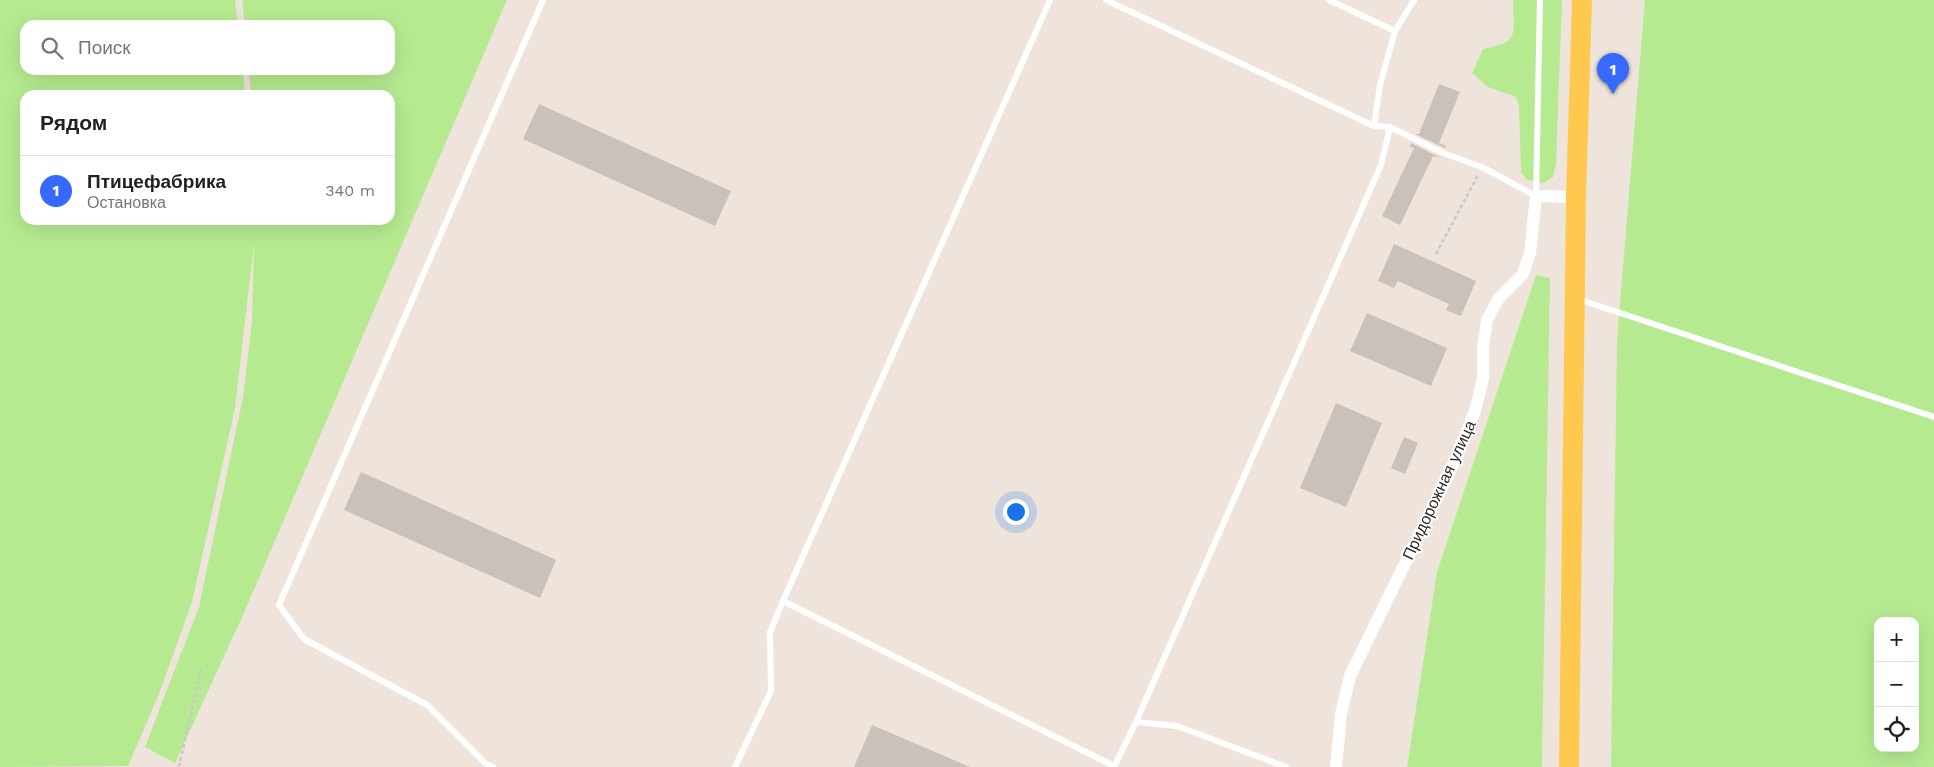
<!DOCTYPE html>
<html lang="ru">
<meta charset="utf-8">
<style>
:root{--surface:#fff;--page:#f6f6f6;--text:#202124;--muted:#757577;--line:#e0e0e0;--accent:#366aff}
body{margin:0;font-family:"Work Sans",sans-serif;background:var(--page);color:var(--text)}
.controls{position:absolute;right:15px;bottom:15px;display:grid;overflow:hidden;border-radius:10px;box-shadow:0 5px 20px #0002}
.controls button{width:45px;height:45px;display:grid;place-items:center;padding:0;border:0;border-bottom:1px solid var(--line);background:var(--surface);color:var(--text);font:25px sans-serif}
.you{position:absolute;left:1015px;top:511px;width:18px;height:18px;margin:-12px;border:4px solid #fff;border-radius:50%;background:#1a73e8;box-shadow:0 0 0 8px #1a73e833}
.badge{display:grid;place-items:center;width:32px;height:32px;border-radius:50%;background:var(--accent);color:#fff;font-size:16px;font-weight:700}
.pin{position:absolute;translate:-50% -41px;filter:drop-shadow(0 1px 2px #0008)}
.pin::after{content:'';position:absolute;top:26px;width:18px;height:15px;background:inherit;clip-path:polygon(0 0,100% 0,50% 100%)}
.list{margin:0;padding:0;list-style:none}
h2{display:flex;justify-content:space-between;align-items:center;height:65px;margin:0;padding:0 20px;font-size:21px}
h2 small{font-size:16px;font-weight:400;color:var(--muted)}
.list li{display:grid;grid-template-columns:32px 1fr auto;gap:15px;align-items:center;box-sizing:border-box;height:70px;padding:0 20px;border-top:1px solid var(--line)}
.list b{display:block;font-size:19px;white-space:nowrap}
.list p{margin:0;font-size:16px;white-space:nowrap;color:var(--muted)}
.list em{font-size:16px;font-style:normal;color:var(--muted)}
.icon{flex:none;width:28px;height:28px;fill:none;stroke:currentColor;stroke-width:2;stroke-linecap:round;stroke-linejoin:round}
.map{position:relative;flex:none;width:1934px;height:767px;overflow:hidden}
.search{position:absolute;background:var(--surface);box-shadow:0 5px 20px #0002;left:20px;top:20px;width:375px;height:55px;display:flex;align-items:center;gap:12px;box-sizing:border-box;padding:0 18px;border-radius:15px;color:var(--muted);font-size:19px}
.panel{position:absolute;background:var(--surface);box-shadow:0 5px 20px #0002;left:20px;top:90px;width:375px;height:135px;border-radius:15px}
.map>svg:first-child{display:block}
</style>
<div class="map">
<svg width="1934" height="767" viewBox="0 0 1934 767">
<rect width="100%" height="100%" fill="#eee4db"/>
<path fill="#b6ea91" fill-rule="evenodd" d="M0 0H235L238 25H25V70H243L245 95H25V220H390V95H251L249 70H390V25H245L242 0H507L243 615 175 763 145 747 199 607 243 397 252 320 254 243 235 408 192 602 159 694 128 766 0 767Z
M1513 0H1562L1556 164 1553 177 1544 183 1527 180 1521 172 1519 106 1516 97 1488 87 1472 73 1483 49C1521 42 1513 34 1513 0Z
M1645 0H1934V767H1611L1617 340ZM1878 621H1915V748H1878Z
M1536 275 1550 278 1542 767H1407L1437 572Z"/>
<path fill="#c9c1ba" d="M1439 84 1460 92 1439 143 1446 146 1445 148 1415 134H1419Z
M539 104 731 191 715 226 523 139Z
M1411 143 1441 158 1433 156 1400 225 1382 216 1414 148 1410 147Z
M1394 244 1476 281 1461 316 1446 310 1449 304 1398 281 1394 288 1378 281Z
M1367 313 1447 348 1431 386 1350 351Z
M1336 403 1382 423 1346 507 1300 488Z
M1404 437 1418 443 1405 474 1391 468Z
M361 472 556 560 540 598 344 510Z
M872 725 970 767H854Z"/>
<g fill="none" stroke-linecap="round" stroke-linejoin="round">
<path stroke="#c8c8c8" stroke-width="2.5" stroke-dasharray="4 2.5" stroke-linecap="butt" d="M1436 254 1478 175
M179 767 201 669"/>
<path stroke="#fff" stroke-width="6" d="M1106 0 1374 126 1390 127 1443 153 1482 167 1536 196 1540 0
M1329 0 1395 31
M1374 126 1380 85 1395 31 1414 0
M1578 299 1934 417
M783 601 1114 766
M1136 722 1177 726 1286 767
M493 767 486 764 427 705 304 639 279 605 543 0
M735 767 771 691 770 632 783 601 1050 0
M1114 767 1136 722 1381 165 1390 127"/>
<path stroke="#fff" stroke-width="12" d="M1336 767 1341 714 1350 676 1454 463 1475 411 1483 379V348L1487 320 1499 298 1523 274 1530 253 1536 196 1576 197"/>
<path stroke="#ffc94f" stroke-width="20" d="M1569 767 1576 197 1582 0"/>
</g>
<g text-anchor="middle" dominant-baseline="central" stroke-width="4" stroke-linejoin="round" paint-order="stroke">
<g font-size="16" fill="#2a2a2a" stroke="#fff">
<text transform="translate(1439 490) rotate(-65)">Придорожная улица</text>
</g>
</g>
</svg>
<div class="controls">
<button>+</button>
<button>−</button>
<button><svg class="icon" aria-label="locate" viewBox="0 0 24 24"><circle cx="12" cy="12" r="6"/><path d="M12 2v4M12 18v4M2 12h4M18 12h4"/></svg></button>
</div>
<div class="you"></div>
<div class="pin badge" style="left:1613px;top:94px">1</div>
<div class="search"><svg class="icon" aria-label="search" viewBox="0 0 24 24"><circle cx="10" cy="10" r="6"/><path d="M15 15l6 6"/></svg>Поиск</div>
<section class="panel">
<h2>Рядом<small></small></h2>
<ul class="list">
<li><span class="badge">1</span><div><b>Птицефабрика</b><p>Остановка</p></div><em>340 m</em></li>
</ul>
</section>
</div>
